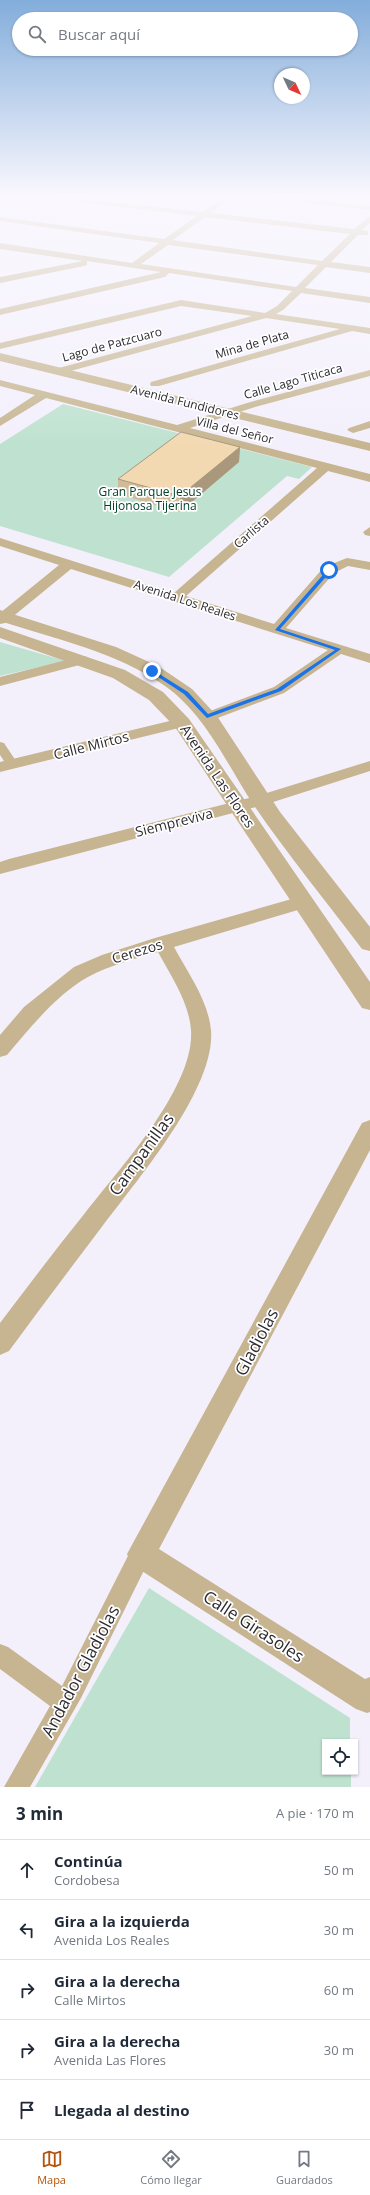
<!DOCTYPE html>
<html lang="es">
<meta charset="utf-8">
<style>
:root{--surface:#fff;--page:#f2f2f3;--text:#1f2937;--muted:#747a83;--line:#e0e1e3;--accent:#b45309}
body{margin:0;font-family:"Open Sans",sans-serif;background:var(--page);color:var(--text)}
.controls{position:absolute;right:12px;bottom:12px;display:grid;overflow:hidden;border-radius:0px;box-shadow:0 1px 3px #0004}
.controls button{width:36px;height:36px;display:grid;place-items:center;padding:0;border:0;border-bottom:1px solid var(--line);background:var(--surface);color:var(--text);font:20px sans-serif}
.compass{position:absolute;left:274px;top:68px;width:36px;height:36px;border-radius:50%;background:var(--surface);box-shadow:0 1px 3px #0004;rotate:134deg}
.stop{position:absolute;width:12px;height:12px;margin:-9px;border:3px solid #1a73e8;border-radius:50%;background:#fff}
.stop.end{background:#1a73e8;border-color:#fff;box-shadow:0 1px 4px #0008}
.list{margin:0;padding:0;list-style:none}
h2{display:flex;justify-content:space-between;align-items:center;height:52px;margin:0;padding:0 16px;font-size:17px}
h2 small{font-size:13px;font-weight:400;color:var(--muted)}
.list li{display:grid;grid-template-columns:26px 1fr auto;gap:12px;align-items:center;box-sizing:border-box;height:60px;padding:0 16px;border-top:1px solid var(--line)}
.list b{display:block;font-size:15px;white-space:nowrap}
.list p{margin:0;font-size:13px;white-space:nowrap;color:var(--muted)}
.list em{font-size:13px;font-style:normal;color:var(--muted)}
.icon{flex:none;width:22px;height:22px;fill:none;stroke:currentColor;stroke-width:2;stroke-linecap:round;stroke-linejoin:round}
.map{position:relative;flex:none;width:370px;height:1787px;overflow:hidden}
.search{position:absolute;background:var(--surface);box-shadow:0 1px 3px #0004;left:12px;right:12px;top:12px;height:44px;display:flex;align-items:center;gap:10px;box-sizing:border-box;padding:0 14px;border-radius:22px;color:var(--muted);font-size:15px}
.sheet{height:352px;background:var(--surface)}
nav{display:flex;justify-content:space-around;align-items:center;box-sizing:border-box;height:56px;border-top:1px solid var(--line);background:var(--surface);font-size:11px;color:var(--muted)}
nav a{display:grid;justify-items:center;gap:2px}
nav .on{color:var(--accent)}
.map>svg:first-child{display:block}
</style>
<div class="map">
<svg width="370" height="1787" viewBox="0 0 370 1787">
<rect width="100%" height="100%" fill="#f3f0fc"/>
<path fill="#bee2cf" d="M63 404 312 467 299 479 287 476 169 577 0 526V444Z
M0 642 66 661 0 676Z
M149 1588 350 1718V1742H325V1772H351V1787H35Z"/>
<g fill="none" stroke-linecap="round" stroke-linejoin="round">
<path fill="#c6b590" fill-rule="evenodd" d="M0 742 4 743 18 764 16 767H8L0 755Z
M141 1543 149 1546 152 1554 81 1698 30 1787H4L50 1706 0 1669V1644L8 1647 62 1686 133 1546Z"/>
<path fill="#c6b590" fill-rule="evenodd" d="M48 197H68L202 212 224 197H232L211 213 354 229 370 216V223L362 230 368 231V235H358L331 262 370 267V273L326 267 305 288 370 297V303L301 293 283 310 276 314 370 328V334L352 331 159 386H151L150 384 151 382 340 329 266 318 63 373H55V369L252 316 181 306 0 349V343L181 300 265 313 277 306 292 291 169 273 165 277 0 315V309L161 272 87 261V265L84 266 0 283V277L83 261 0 249V243L132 263 159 243 0 221V217L164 239 197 216 52 199ZM205 217 350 234 322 261 173 240ZM168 245 318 265 296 287 141 264Z
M265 197H286L370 206V210L269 199Z
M370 370V376L255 407 190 428 370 474V482L328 471 186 596 274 624 324 567 347 558 370 562V570L348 566 334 573 286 628 370 654V663L341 654 284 693 207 722 202 720 199 717 202 714 274 687 328 650 71 569 5 623 0 624V613L59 565 0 546V538L174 593 317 468 46 398 0 426V418L35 395 0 386V380L177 425 247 403Z
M370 421V428L353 433 347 430 349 428Z
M370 527V536L365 535 363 532Z
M82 656 87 657 89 660 87 663 0 686V677Z
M182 718 187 720 190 723 187 726 0 772V762Z
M370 761V771L267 804 0 874V862L9 859 257 796Z
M302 896 308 897 311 902 308 907 174 947C188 973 208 1000 211 1030 216 1089 136 1181 101 1228 70 1269 39 1310 9 1351L0 1355V1323C28 1286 56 1249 85 1213 119 1169 195 1087 191 1030 189 1002 171 976 158 952 135 959 110 965 88 977 57 994 30 1028 7 1055L0 1057V1035L24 1007 74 967 102 955 155 938Z
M370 1120V1150L159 1549 365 1679 370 1677V1712L367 1713 356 1709 131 1564 127 1554 362 1123Z"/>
<path fill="#c6b590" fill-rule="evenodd" d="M0 353 370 443V451L0 361Z
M0 610 116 647 158 666 192 689 217 716 280 812 370 927V951L362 949C326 901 287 854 253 804 226 763 206 715 165 686 117 652 55 639 0 621Z
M0 627 125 670 163 692 189 719 370 982V1010L362 1008 175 727 149 700 113 678 0 638Z"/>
</g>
<path fill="#d0bb98" d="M240 447 239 462 180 512 118 494V479Z"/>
<path fill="#a9987c" d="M240 447 239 462 180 512V496Z"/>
<path fill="#f2d9b1" stroke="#a9987c" d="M181 432 240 447 180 496 118 479Z"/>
<linearGradient id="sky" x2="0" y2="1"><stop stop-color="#83addb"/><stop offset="0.44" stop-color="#faf8fe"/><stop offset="1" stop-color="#faf8fe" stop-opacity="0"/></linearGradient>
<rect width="370" height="447" fill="url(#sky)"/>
<path fill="#1a73e8" d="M328 569 332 570 280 629 341 649 281 691 207 718 184 694 149 671 153 670 188 692 208 714 277 689 335 650 275 630Z"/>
<g text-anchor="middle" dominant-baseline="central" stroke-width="3.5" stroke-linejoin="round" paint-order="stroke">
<g font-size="12" fill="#2d2b32" stroke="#fff">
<text transform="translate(112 344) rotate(-15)">Lago de Patzcuaro</text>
<text transform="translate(252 344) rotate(-16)">Mina de Plata</text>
<text transform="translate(293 381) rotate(-16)">Calle Lago Titicaca</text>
<text transform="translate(185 402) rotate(14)">Avenida Fundidores</text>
<text transform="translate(235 430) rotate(14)">Villa del Señor</text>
<text transform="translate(251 532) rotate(-41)">Carlista</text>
<text transform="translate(185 600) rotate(18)">Avenida Los Reales</text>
</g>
<g font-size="12" fill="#01412a" stroke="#fff">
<text x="150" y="491">Gran Parque Jesus<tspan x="150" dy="14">Hijonosa Tijerina</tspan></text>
</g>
<g font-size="14" fill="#2d2b32" stroke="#fff">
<text transform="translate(91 745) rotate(-14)">Calle Mirtos</text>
<text transform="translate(218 776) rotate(56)">Avenida Las Flores</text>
<text transform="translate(174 822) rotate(-14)">Siempreviva</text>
<text transform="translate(137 951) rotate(-17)">Cerezos</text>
</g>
<g font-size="17" fill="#2d2b32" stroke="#fff">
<text transform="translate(141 1154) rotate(-54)">Campanillas</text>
<text transform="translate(256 1342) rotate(-62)">Gladiolas</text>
<text transform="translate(254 1626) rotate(33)">Calle Girasoles</text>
<text transform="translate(80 1671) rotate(-62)">Andador Gladiolas</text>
</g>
</g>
</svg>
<div class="controls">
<button><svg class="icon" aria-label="locate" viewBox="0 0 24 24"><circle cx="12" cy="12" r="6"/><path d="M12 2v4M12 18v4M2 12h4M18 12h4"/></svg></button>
</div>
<svg class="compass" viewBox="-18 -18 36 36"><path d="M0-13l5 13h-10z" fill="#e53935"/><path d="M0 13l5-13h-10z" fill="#747a83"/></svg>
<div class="stop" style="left:329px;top:570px"></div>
<div class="stop end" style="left:152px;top:671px"></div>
<div class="search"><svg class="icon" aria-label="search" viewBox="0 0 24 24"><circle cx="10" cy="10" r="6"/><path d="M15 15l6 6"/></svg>Buscar aquí</div>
</div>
<section class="sheet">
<h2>3 min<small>A pie · 170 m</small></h2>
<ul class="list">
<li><svg class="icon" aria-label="ahead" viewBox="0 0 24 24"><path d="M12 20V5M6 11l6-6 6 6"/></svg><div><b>Continúa</b><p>Cordobesa</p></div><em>50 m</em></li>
<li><svg class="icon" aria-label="left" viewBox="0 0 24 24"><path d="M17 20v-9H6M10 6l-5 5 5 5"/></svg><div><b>Gira a la izquierda</b><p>Avenida Los Reales</p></div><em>30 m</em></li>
<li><svg class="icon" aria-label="right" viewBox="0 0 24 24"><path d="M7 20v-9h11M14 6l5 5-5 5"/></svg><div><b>Gira a la derecha</b><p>Calle Mirtos</p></div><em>60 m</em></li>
<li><svg class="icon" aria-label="right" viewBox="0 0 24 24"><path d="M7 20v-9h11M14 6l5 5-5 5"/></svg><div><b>Gira a la derecha</b><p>Avenida Las Flores</p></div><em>30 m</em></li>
<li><svg class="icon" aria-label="arrive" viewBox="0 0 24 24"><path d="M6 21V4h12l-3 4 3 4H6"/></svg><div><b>Llegada al destino</b></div></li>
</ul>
</section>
<nav>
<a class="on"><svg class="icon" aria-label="map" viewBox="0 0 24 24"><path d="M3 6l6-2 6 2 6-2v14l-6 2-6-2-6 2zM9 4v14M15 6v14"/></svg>Mapa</a>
<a><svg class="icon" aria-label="directions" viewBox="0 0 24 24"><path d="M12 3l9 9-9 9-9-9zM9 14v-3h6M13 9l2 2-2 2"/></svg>Cómo llegar</a>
<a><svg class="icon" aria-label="saved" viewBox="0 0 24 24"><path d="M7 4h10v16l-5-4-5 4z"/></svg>Guardados</a>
</nav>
